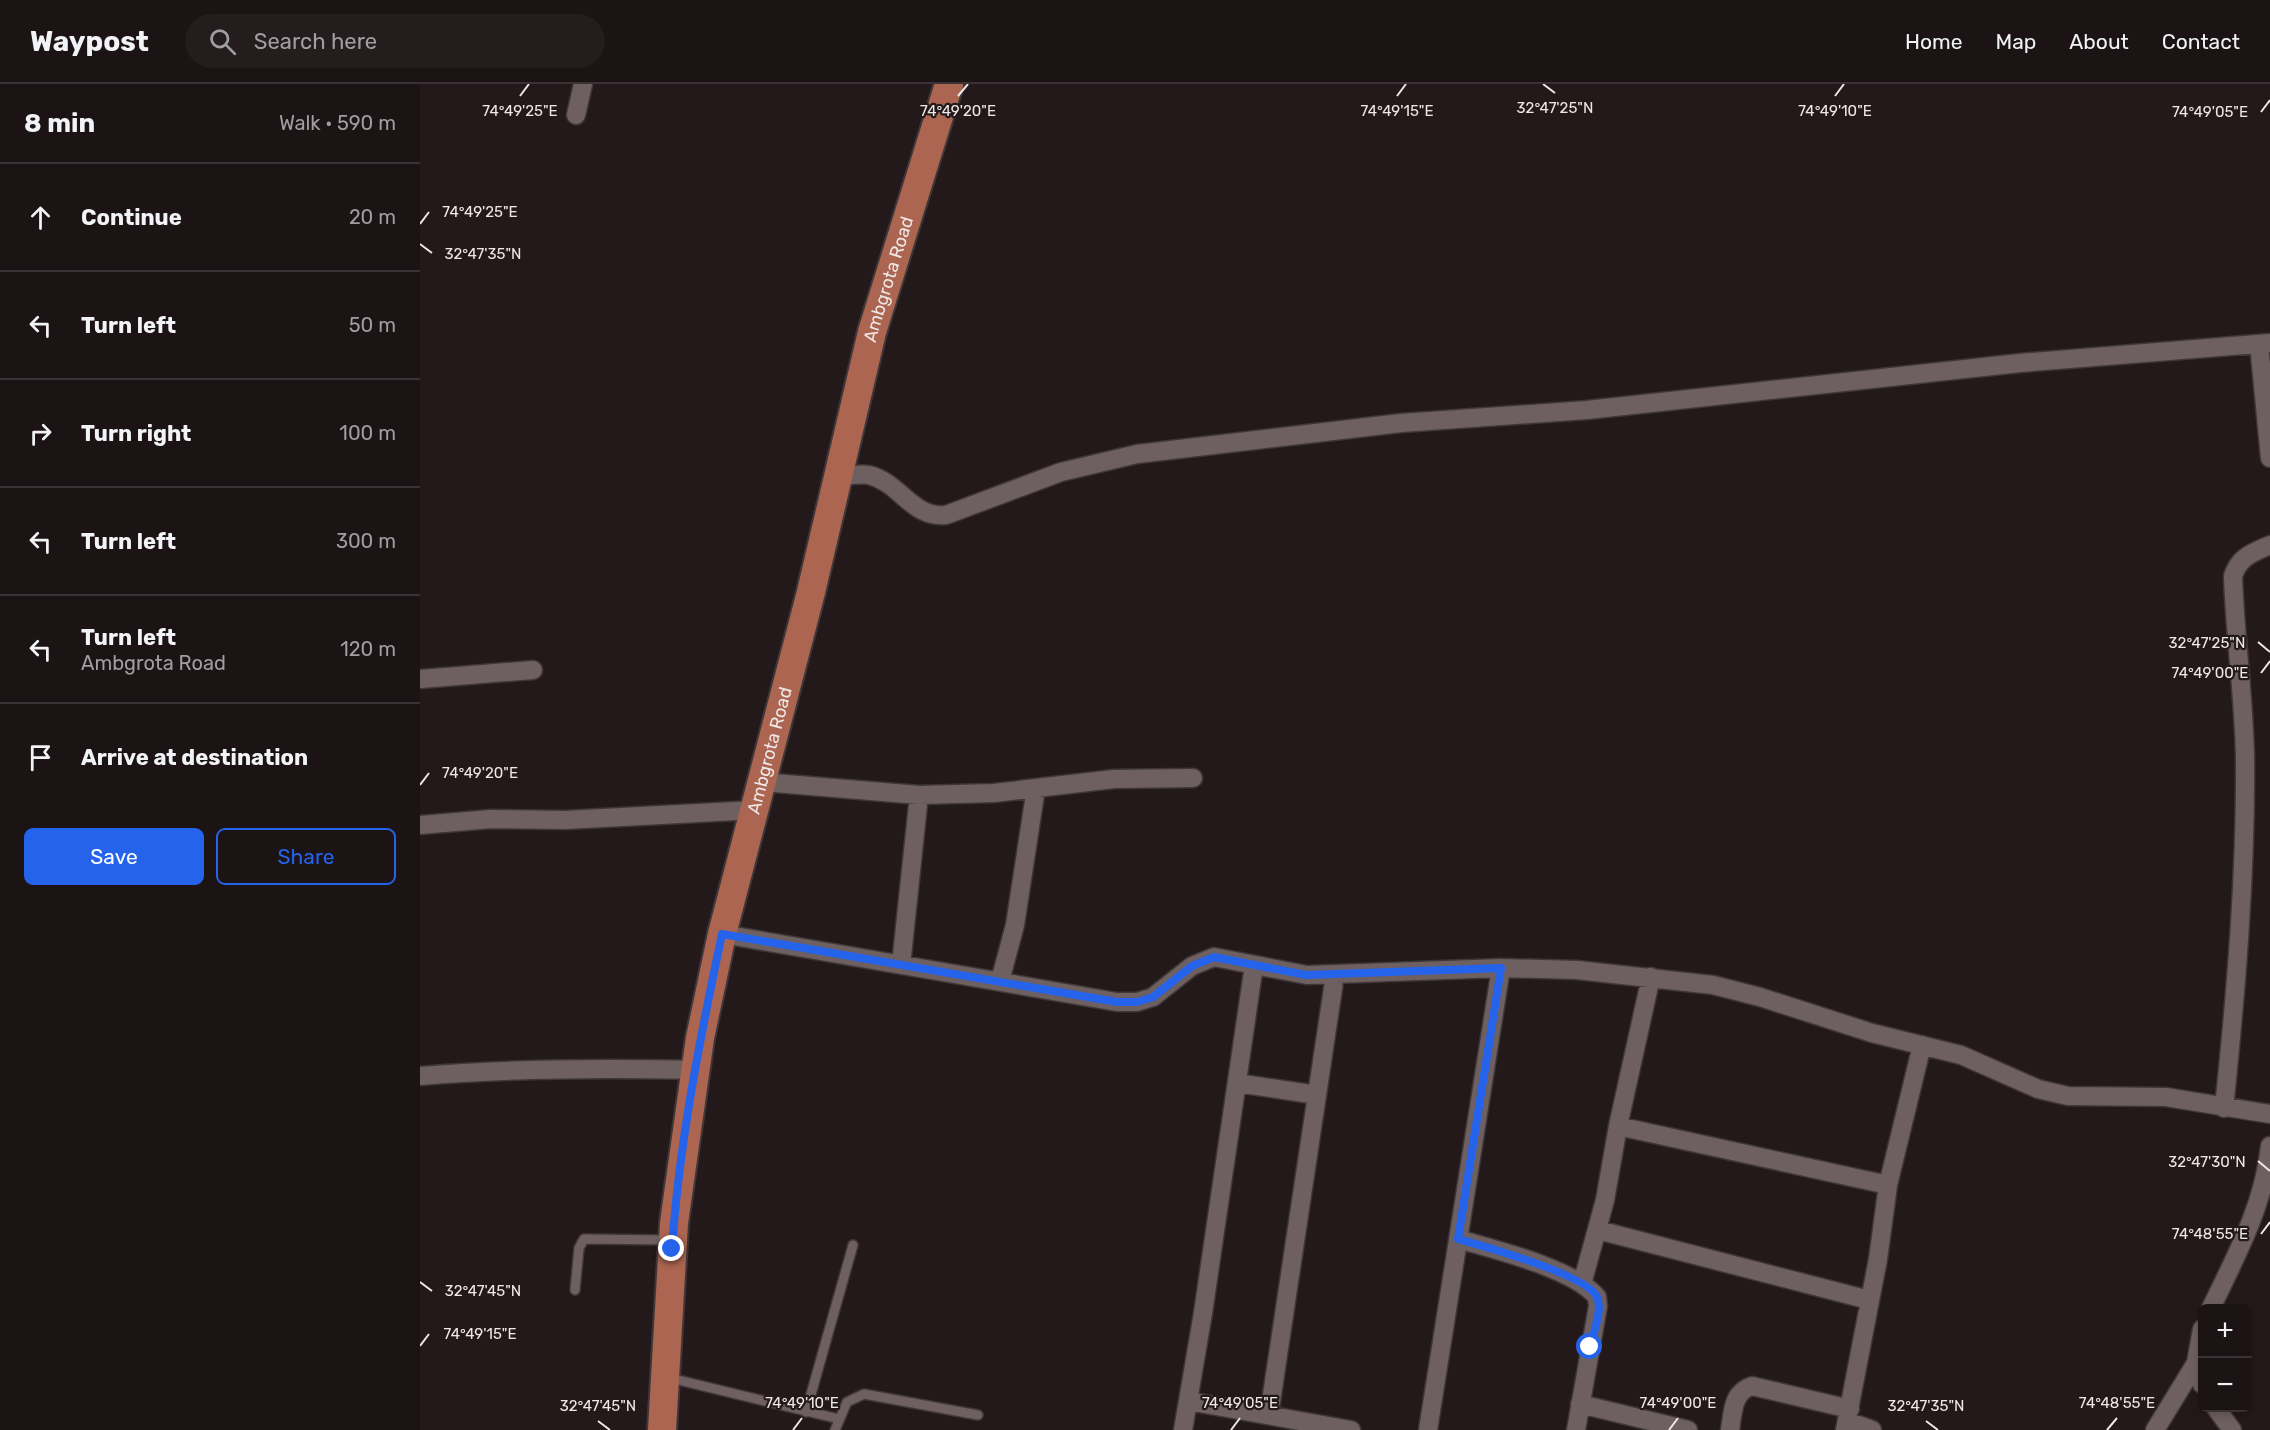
<!DOCTYPE html>
<meta charset="utf-8">
<style>
:root{--surface:#1b1314;--page:#241c1d;--text:#f1f3f6;--muted:#a09ea0;--line:#393234;--accent:#2563eb}
body{margin:0;font-family:Rubik,sans-serif;background:var(--page);color:var(--text)}
.controls{position:absolute;right:18px;bottom:18px;display:grid;overflow:hidden;border-radius:9px;box-shadow:0 3px 9px #0003}
.controls button{width:54px;height:54px;display:grid;place-items:center;padding:0;border:0;border-bottom:2px solid var(--line);background:var(--surface);color:var(--text);font:30px sans-serif}
.stop{position:absolute;width:18px;height:18px;margin:-14px;border:4px solid #2563eb;border-radius:50%;background:#fff}
.stop.end{background:#2563eb;border-color:#fff;box-shadow:0 2px 6px #0008}
.list{margin:0;padding:0;list-style:none}
h2{display:flex;justify-content:space-between;align-items:center;height:78px;margin:0;padding:0 24px;font-size:26px}
h2 small{font-size:20px;font-weight:400;color:var(--muted)}
.list li{display:grid;grid-template-columns:39px 1fr auto;gap:18px;align-items:center;box-sizing:border-box;height:108px;padding:0 24px;border-top:2px solid var(--line)}
.list b{display:block;font-size:22px;white-space:nowrap}
.list p{margin:0;font-size:20px;white-space:nowrap;color:var(--muted)}
.list em{font-size:20px;font-style:normal;color:var(--muted)}
.actions{display:flex;gap:12px;padding:18px 24px}
.actions a{flex:1;padding:14px 0;border:2px solid var(--accent);border-radius:9px;text-align:center;font-size:21px;color:var(--accent)}
.actions .main{background:var(--accent);color:#fff}
.icon{flex:none;width:33px;height:33px;fill:none;stroke:currentColor;stroke-width:2;stroke-linecap:round;stroke-linejoin:round}
.map{position:relative;flex:none;width:1850px;height:1346px;overflow:hidden}
header{display:flex;align-items:center;gap:36px;box-sizing:border-box;height:84px;padding:0 30px;background:var(--surface);border-bottom:2px solid var(--line)}
header strong{font-size:28px}
nav{display:flex;gap:33px;margin-inline-start:auto;font-size:21px}
.search{width:420px;height:54px;background:var(--page);display:flex;align-items:center;gap:15px;box-sizing:border-box;padding:0 21px;border-radius:33px;color:var(--muted);font-size:22px}
main{display:flex}
aside{flex:1;background:var(--surface)}
.map>svg:first-child{display:block}
</style>
<header>
<strong>Waypost</strong>
<div class="search"><svg class="icon" aria-label="search" viewBox="0 0 24 24"><circle cx="10" cy="10" r="6"/><path d="M15 15l6 6"/></svg>Search here</div>
<nav><a>Home</a><a>Map</a><a>About</a><a>Contact</a></nav>
</header>
<main>
<aside>
<h2>8 min<small>Walk · 590 m</small></h2>
<ul class="list">
<li><svg class="icon" aria-label="ahead" viewBox="0 0 24 24"><path d="M12 20V5M6 11l6-6 6 6"/></svg><div><b>Continue</b></div><em>20 m</em></li>
<li><svg class="icon" aria-label="left" viewBox="0 0 24 24"><path d="M17 20v-9H6M10 6l-5 5 5 5"/></svg><div><b>Turn left</b></div><em>50 m</em></li>
<li><svg class="icon" aria-label="right" viewBox="0 0 24 24"><path d="M7 20v-9h11M14 6l5 5-5 5"/></svg><div><b>Turn right</b></div><em>100 m</em></li>
<li><svg class="icon" aria-label="left" viewBox="0 0 24 24"><path d="M17 20v-9H6M10 6l-5 5 5 5"/></svg><div><b>Turn left</b></div><em>300 m</em></li>
<li><svg class="icon" aria-label="left" viewBox="0 0 24 24"><path d="M17 20v-9H6M10 6l-5 5 5 5"/></svg><div><b>Turn left</b><p>Ambgrota Road</p></div><em>120 m</em></li>
<li><svg class="icon" aria-label="arrive" viewBox="0 0 24 24"><path d="M6 21V4h12l-3 4 3 4H6"/></svg><div><b>Arrive at destination</b></div></li>
</ul>
<div class="actions"><a class="main">Save</a><a>Share</a></div>
</aside>
<div class="map">
<svg width="1850" height="1346" viewBox="0 0 1850 1346">
<rect width="100%" height="100%" fill="#24191a"/>
<g fill="none" stroke-linecap="round" stroke-linejoin="round">
<defs>
<path id="service" d="M155 1206 159 1164 164 1155 250 1156
M250 1294 419 1335
M386 1328 433 1161
M415 1346 427 1318 444 1310 558 1331"/>
<path id="minor" d="M156 31 163 0
M1839 260 1850 374
M417 393C427 392 439 389 449 391 481 399 491 434 526 431L641 388 717 370 981 339 1167 326 1600 279 1850 259
M0 595 113 586
M342 698 499 711 574 709 694 695 773 694
M0 741 71 735 145 736 335 726
M302 850 697 918H717L733 913 772 882 794 873 887 891 1081 884 1157 886 1293 901 1340 913 1452 949 1541 971 1618 1005 1648 1012 1746 1013 1850 1030
M481 881 499 711
M580 897 595 841 616 704
M0 992C92 984 183 984 276 986
M817 999 897 1011
M1804 1024C1816 908 1826 791 1825 674 1824 613 1815 553 1813 492 1819 473 1832 469 1850 461
M1198 1042 1468 1101
M1178 1146 1449 1216
M1038 1155C1074 1165 1154 1185 1177 1213L1178 1222 1156 1346
M1162 1200 1185 1116 1198 1042 1231 893
M1791 1224C1816 1172 1844 1121 1850 1062
M1782 1245 1776 1279 1782 1300
M768 1317 931 1346
M1160 1320 1268 1346
M1796 1324 1812 1346
M849 1331 915 891
M1427 1337 1452 1346
M763 1346 783 1229 834 881
M1008 1346 1081 884
M1310 1346C1313 1329 1312 1308 1332 1302L1430 1325
M1425 1346 1458 1175 1468 1101 1502 961
M1735 1346 1776 1279"/>
<g id="primary">
<path id="s1" d="M242 1346 254 1139 280 954 302 850 391 508 452 248 529 0"/>
</g>
</defs>
<use href="#service" stroke="#3f3737" stroke-width="12"/>
<use href="#minor" stroke="#3f3737" stroke-width="21"/>
<use href="#primary" stroke="#3f3737" stroke-width="32"/>
<use href="#service" stroke="#6e6061" stroke-width="9"/>
<use href="#minor" stroke="#6e6061" stroke-width="18"/>
<use href="#primary" stroke="#ab6550" stroke-width="28"/>
</g>
<g fill="none" stroke-linecap="round" stroke-linejoin="round">
<path stroke="#2563eb" stroke-width="8" d="M252 1165C259 1059 280 954 302 850L697 918H717L733 913 772 882 794 873 886 891 1081 884 1038 1155C1063 1162 1167 1191 1177 1213 1183 1225 1173 1250 1170 1263"/>
</g>
<path fill="none" stroke="#efe7e7" stroke-width="2" d="M1123 0 1135 9M100 12 109 0M538 12 548 0M977 12 986 0M1415 12 1424 0M1841 28 1850 16M0 140 9 128M0 160 12 169M1838 558 1850 568M1841 589 1850 577M0 701 9 689M1838 1077 1850 1087M1841 1150 1850 1138M0 1198 12 1207M0 1262 9 1250M178 1337 190 1346M1506 1337 1518 1346M373 1346 382 1334M811 1346 820 1334M1249 1346 1258 1334M1687 1346 1697 1334"/>
<g text-anchor="middle" dominant-baseline="central" stroke-width="4.5" stroke-linejoin="round" paint-order="stroke">
<g font-size="18" fill="#efe7e7" stroke="#24191a">
<text stroke="none"><textPath href="#s1" startOffset="1176">Ambgrota Road</textPath></text>
<text stroke="none"><textPath href="#s1" startOffset="690">Ambgrota Road</textPath></text>
</g>
</g>
<g font-size="15" text-anchor="middle" fill="#efe7e7" stroke="#24191a" stroke-width="4.5" stroke-linejoin="round" paint-order="stroke">
<text x="1135" y="29">32°47'25"N</text>
<text x="100" y="32">74°49'25"E</text>
<text x="538" y="32">74°49'20"E</text>
<text x="977" y="32">74°49'15"E</text>
<text x="1415" y="32">74°49'10"E</text>
<text x="1790" y="33">74°49'05"E</text>
<text x="60" y="133">74°49'25"E</text>
<text x="63" y="175">32°47'35"N</text>
<text x="1787" y="564">32°47'25"N</text>
<text x="1790" y="594">74°49'00"E</text>
<text x="60" y="694">74°49'20"E</text>
<text x="1787" y="1083">32°47'30"N</text>
<text x="1790" y="1155">74°48'55"E</text>
<text x="63" y="1212">32°47'45"N</text>
<text x="60" y="1255">74°49'15"E</text>
<text x="382" y="1324">74°49'10"E</text>
<text x="820" y="1324">74°49'05"E</text>
<text x="1258" y="1324">74°49'00"E</text>
<text x="1697" y="1324">74°48'55"E</text>
<text x="178" y="1327">32°47'45"N</text>
<text x="1506" y="1327">32°47'35"N</text>
</g>
</svg>
<div class="controls">
<button>+</button>
<button>−</button>
</div>
<div class="stop" style="left:1170px;top:1263px"></div>
<div class="stop end" style="left:252px;top:1165px"></div>
</div>
</main>
